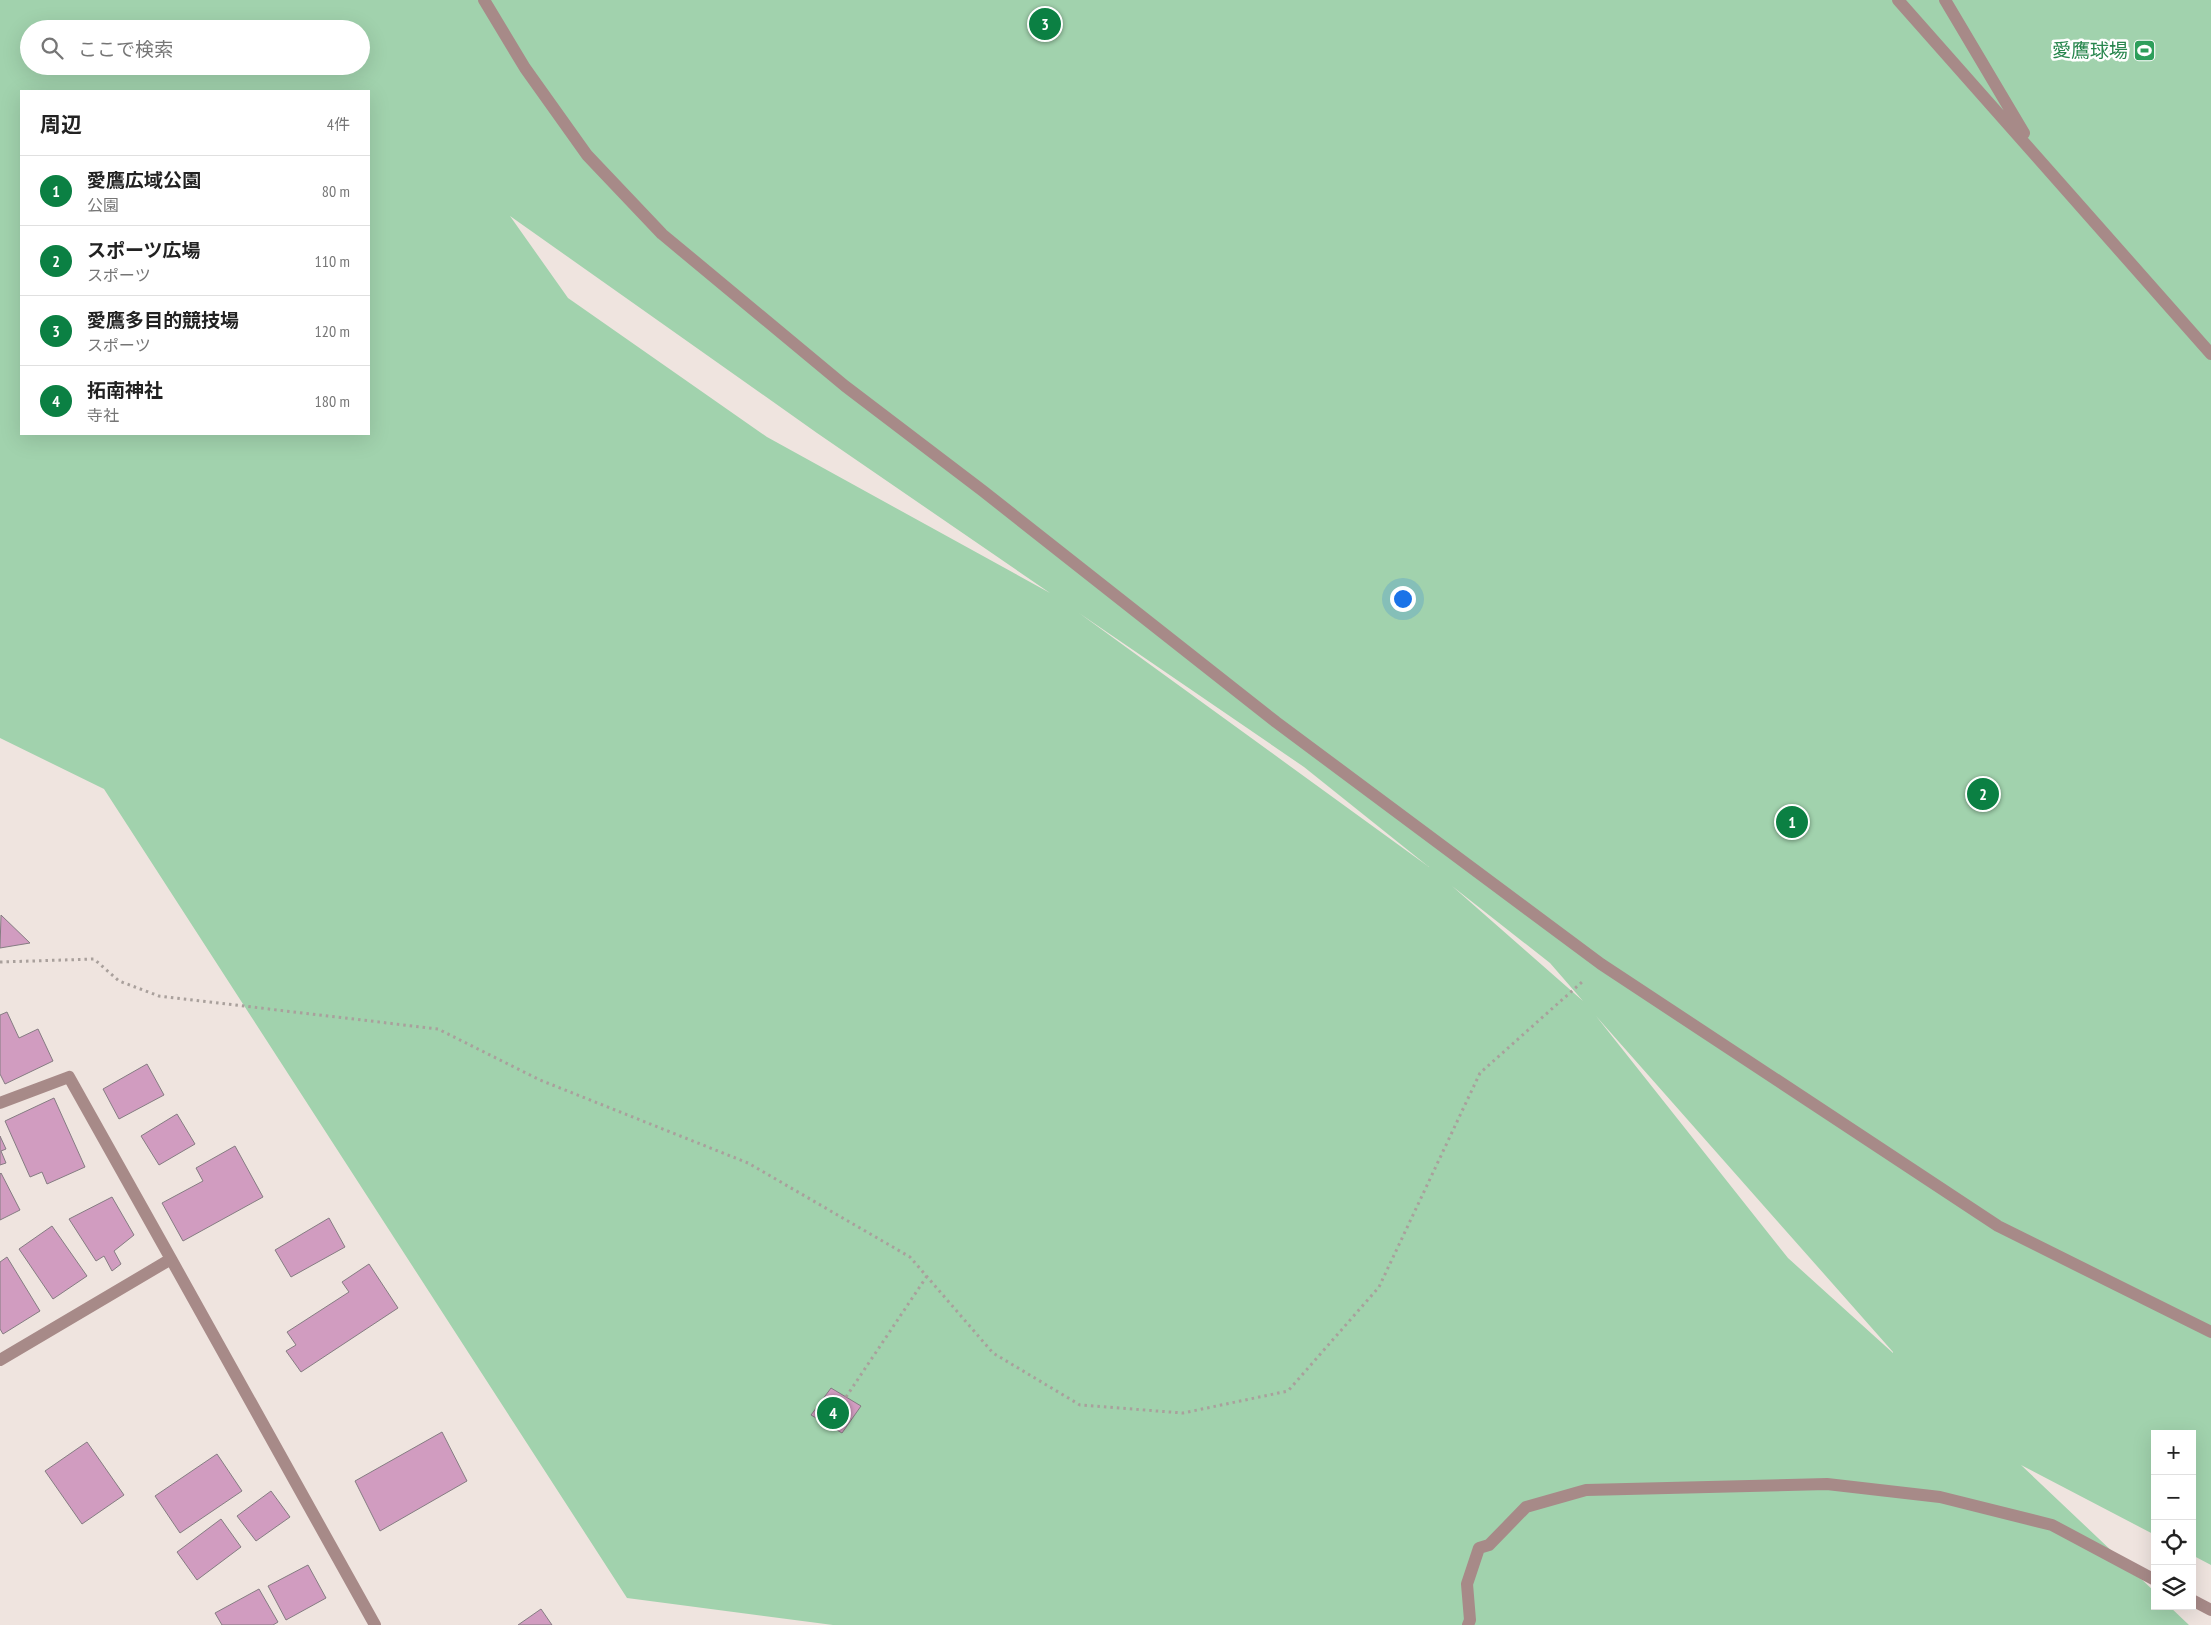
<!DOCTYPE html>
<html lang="ja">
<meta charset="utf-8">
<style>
:root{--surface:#fff;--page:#f2f2f2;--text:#222;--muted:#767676;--line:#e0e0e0;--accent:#0b8043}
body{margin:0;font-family:"PT Sans Narrow","Noto Sans JP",sans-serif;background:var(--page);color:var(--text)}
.controls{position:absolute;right:15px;bottom:15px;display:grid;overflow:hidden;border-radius:0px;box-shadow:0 5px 20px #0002}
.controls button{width:45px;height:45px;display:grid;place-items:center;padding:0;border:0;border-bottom:1px solid var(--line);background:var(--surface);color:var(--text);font:25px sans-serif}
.you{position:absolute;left:1402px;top:598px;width:18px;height:18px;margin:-12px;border:4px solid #fff;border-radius:50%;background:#1a73e8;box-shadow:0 0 0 8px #1a73e833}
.badge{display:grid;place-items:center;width:32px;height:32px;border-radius:50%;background:var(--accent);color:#fff;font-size:16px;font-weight:700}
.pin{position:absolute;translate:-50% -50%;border:2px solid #fff;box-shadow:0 1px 5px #0006}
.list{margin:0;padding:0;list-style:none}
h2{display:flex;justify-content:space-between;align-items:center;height:65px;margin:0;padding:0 20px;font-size:21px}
h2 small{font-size:16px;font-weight:400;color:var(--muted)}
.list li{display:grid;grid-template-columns:32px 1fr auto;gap:15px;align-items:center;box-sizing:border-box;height:70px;padding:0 20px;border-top:1px solid var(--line)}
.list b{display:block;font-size:19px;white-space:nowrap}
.list p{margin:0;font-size:16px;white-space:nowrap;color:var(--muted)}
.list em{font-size:16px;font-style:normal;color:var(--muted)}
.icon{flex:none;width:28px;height:28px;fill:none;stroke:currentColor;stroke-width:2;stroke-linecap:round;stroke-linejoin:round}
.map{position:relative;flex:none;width:2211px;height:1625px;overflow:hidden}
.search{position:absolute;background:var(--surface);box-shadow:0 5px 20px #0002;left:20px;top:20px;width:350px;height:55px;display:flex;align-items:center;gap:12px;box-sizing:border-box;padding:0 18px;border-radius:28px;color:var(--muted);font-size:19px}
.panel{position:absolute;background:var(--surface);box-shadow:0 5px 20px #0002;left:20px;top:90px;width:350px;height:345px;border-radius:0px}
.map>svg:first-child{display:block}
</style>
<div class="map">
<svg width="2211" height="1625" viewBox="0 0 2211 1625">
<rect width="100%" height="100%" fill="#efe4df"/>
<path fill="#a1d2ad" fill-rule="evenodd" d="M0 0H2211V1565L2192 1555V1434H2155V1535L2021 1465 2155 1592V1606H2169L2189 1625H833L627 1598 104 789 0 738ZM29 29H361V66H29ZM21 91H369V434H21ZM510 216 817 433 1050 593 767 437 568 298ZM1079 613 1304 767 1429 867ZM1452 886 1550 963 1583 1001ZM1596 1016 1893 1352V1353L1788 1258Z"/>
<path fill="#d19cc0" stroke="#857c82" d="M1 915 30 943 0 948Z
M7 1012 19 1038 38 1029 53 1061 5 1084 0 1074V1015Z
M147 1064 164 1095 119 1119 103 1089Z
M54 1098 85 1167 47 1184 42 1172 30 1177 5 1121Z
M177 1114 195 1144 159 1165 141 1136Z
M0 1136 6 1149 1 1151 6 1163 0 1165Z
M235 1146 263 1197 183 1241 162 1203 203 1181 196 1168Z
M1 1173 20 1210 0 1220V1174Z
M112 1197 134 1235 114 1251 121 1264 112 1271 104 1256 96 1261 69 1219Z
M329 1218 345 1247 291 1277 275 1250Z
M52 1226 87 1276 53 1299 19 1249Z
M7 1257 40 1311 3 1334 0 1329V1262Z
M369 1264 398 1308 301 1372 286 1351 296 1345 287 1332 349 1292 342 1282Z
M831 1388 861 1406 842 1433 811 1415Z
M442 1432 467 1481 380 1531 355 1481Z
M87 1442 124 1495 82 1524 45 1471Z
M217 1454 242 1491 180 1533 155 1496Z
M271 1491 290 1517 256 1541 237 1516Z
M221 1519 241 1547 197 1580 177 1552Z
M308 1565 326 1598 286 1620 268 1586Z
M259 1589 278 1622 273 1625H222L215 1613Z
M541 1609 552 1625H518Z"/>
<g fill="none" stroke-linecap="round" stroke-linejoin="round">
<path stroke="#a9a09c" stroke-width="3" stroke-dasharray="2.5 4" stroke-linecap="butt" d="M0 962 94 959 119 981 159 996 438 1029 540 1080 748 1163 910 1257 993 1353 1080 1405 1183 1413 1288 1391 1379 1287 1480 1073 1582 982
M846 1397 927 1276"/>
<path stroke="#a78a88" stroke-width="12" d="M1898 0 2211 354
M1945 0 2024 133"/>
<path stroke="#a78a88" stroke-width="12" d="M0 1103 69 1077 171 1259
M0 1360 171 1259 375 1625
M2192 1600 2211 1610
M1468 1625 1470 1620 1467 1584 1479 1548 1489 1545 1526 1507 1586 1490 1827 1484 1940 1497 2052 1525 2155 1580"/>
<path stroke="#a78a88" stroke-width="12" d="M484 0 525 68 587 155 662 234 845 386 983 491 1276 722 1601 964 1998 1226 2211 1332"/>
</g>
<defs>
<symbol id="stadium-square" viewBox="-11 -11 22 22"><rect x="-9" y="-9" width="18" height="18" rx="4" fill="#2e9e5b" stroke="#fff"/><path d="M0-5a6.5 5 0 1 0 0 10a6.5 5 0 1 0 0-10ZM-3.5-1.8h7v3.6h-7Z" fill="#fff"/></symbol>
</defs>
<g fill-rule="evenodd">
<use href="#stadium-square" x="2132" y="38" width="25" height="25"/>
</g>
<g text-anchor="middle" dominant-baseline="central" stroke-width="5" stroke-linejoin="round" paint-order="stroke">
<g font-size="19" fill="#27864d" stroke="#fff" text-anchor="end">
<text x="2128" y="50">愛鷹球場</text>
</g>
</g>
</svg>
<div class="controls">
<button>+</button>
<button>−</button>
<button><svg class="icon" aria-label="locate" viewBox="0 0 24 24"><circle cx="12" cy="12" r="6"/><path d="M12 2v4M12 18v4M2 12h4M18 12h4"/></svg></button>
<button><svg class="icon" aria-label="layers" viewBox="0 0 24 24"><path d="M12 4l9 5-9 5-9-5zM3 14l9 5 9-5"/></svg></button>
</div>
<div class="you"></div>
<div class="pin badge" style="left:1792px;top:822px">1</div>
<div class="pin badge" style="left:1983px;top:794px">2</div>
<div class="pin badge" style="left:1045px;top:24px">3</div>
<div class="pin badge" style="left:833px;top:1413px">4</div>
<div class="search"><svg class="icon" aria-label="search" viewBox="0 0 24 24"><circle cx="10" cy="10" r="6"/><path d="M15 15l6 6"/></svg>ここで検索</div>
<section class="panel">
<h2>周辺<small>4件</small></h2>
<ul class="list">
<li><span class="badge">1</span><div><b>愛鷹広域公園</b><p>公園</p></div><em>80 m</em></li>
<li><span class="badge">2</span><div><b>スポーツ広場</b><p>スポーツ</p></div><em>110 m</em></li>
<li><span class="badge">3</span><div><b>愛鷹多目的競技場</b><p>スポーツ</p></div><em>120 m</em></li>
<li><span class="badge">4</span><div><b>拓南神社</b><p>寺社</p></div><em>180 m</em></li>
</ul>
</section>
</div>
